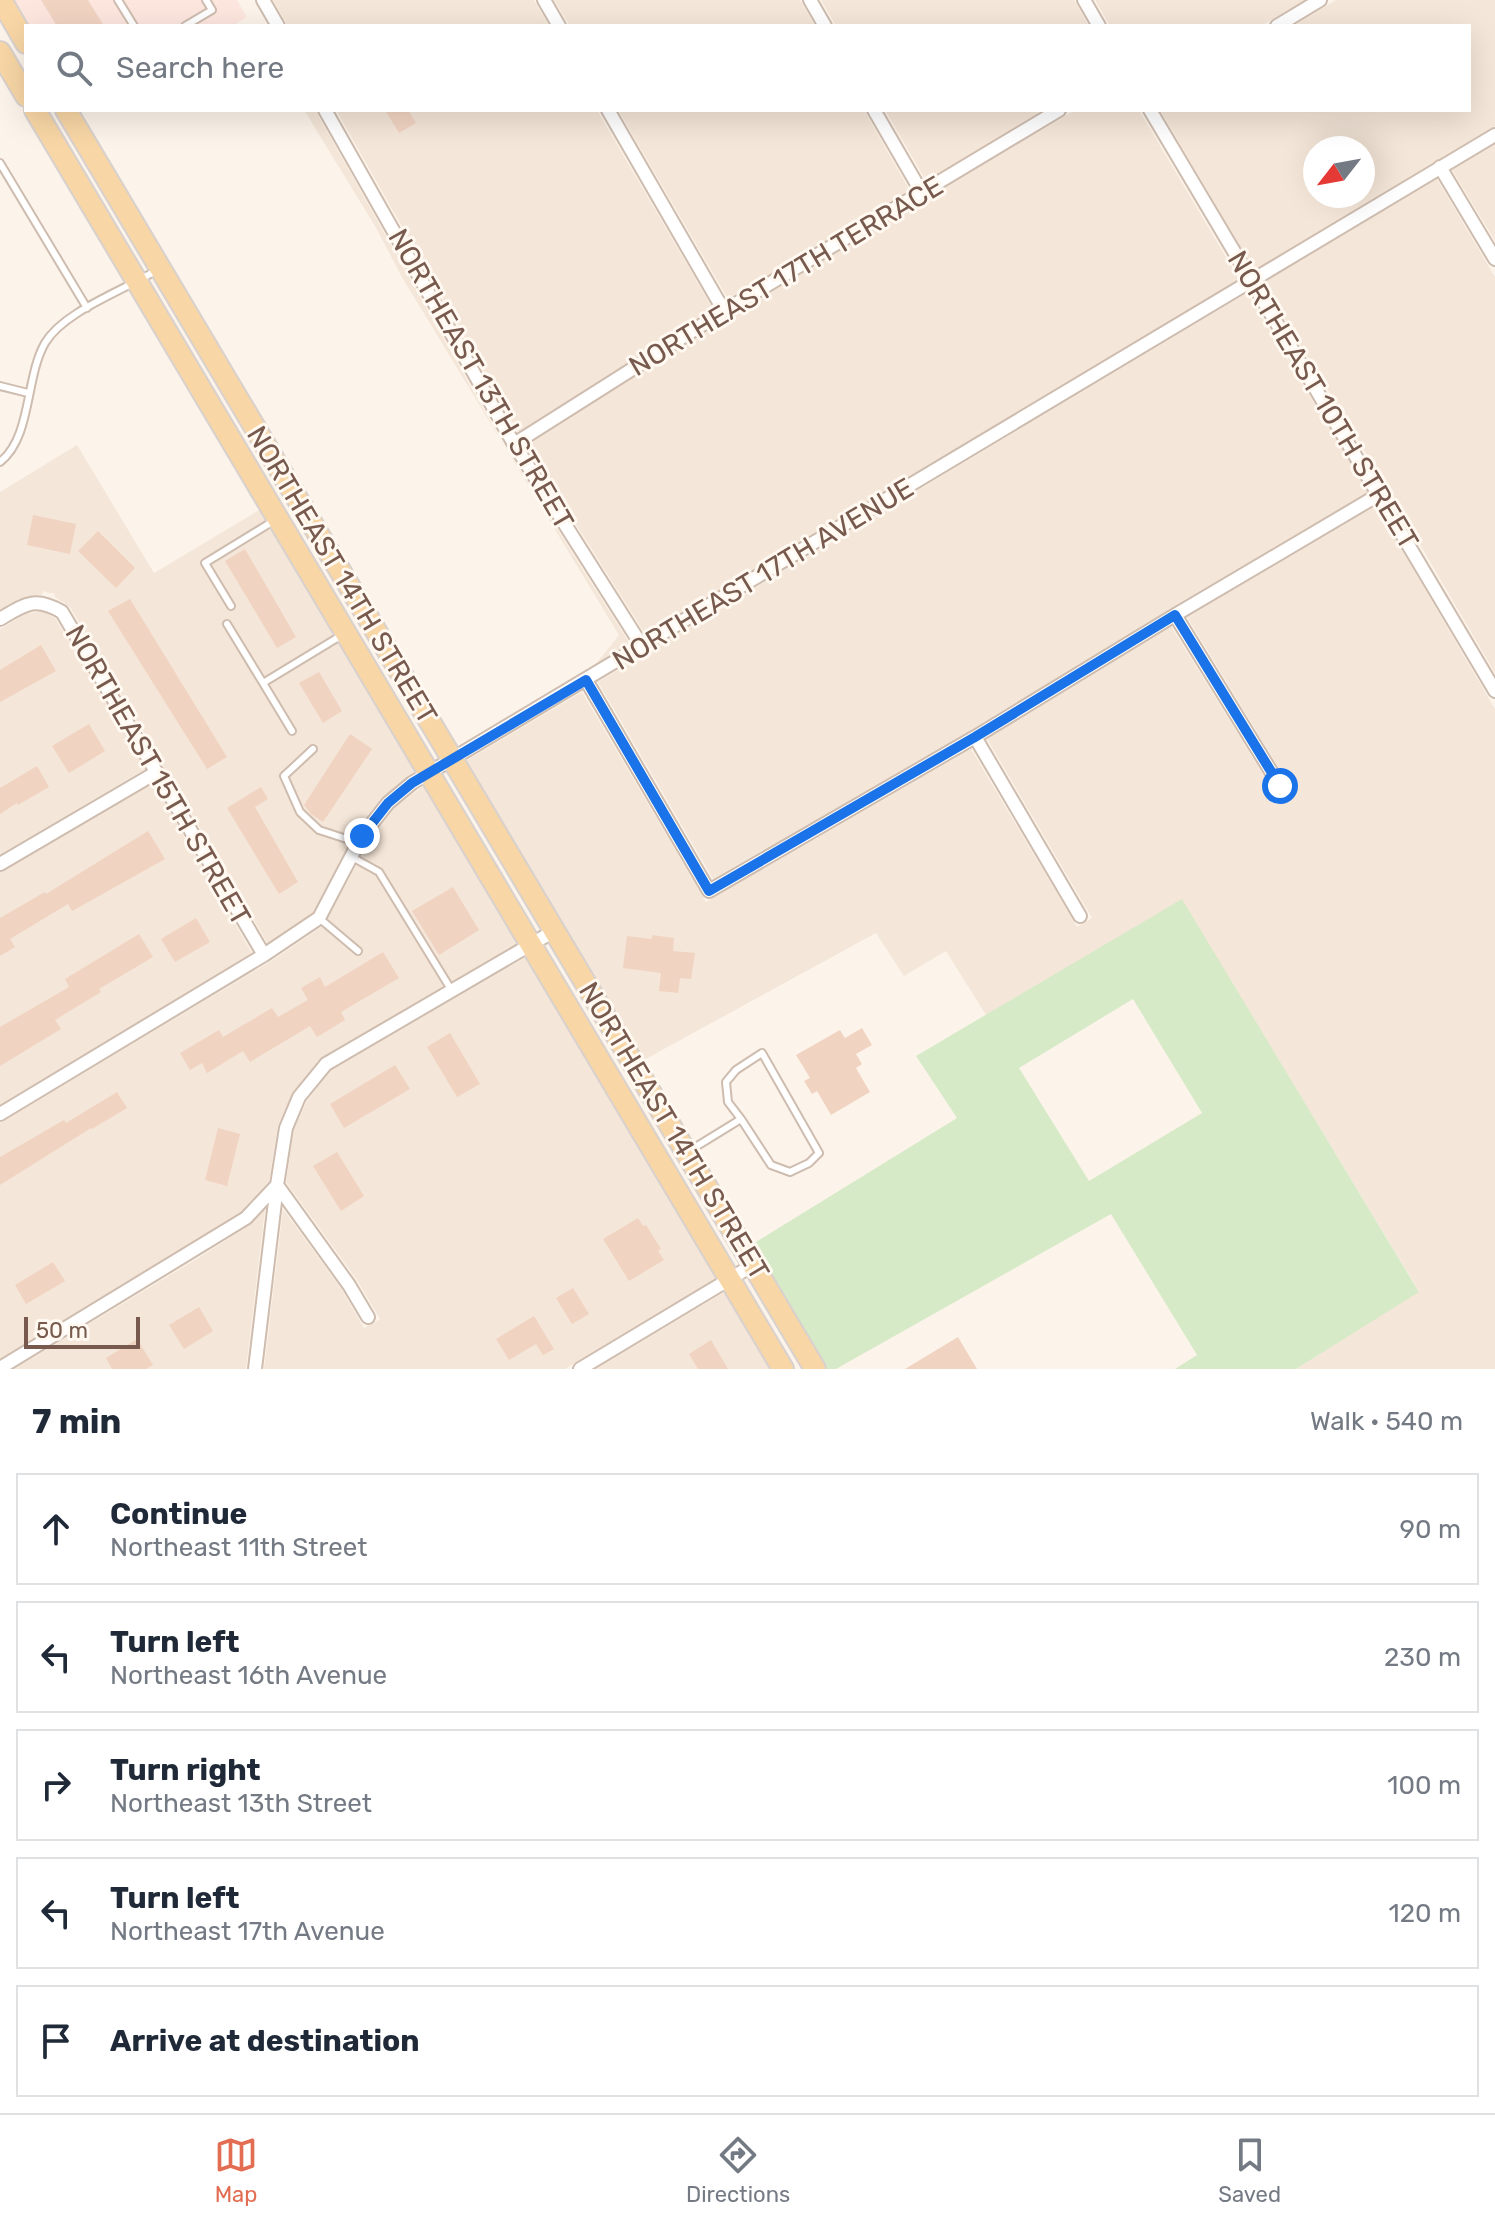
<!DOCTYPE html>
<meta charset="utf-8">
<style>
:root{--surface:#fff;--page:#f2f2f3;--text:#1f2937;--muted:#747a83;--line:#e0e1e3;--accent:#e26d53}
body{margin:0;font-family:Rubik,sans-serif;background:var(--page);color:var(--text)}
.compass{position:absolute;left:1303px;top:136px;width:72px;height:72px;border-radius:50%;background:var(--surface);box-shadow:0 8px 32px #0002;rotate:239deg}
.scale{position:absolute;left:24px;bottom:20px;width:116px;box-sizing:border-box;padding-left:8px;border:4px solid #775a4d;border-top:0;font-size:22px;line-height:28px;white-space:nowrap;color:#775a4d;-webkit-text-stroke:6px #fff9f1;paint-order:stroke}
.stop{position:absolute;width:24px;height:24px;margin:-18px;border:6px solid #1a73e8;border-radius:50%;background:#fff}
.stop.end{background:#1a73e8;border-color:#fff;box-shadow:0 2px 8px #0008}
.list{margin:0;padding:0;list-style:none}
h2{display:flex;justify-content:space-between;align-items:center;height:104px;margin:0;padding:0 32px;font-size:34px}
h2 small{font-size:26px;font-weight:400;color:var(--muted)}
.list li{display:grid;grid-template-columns:52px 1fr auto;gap:24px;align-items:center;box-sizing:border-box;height:112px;margin:0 16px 16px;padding:0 16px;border:2px solid var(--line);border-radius:0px}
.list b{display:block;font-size:30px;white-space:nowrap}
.list p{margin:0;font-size:26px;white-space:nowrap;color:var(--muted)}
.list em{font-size:26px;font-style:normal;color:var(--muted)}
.icon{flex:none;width:44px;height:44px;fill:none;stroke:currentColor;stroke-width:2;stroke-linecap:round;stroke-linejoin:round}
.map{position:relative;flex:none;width:1495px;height:1369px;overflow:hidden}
.search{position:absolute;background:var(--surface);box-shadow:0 8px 32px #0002;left:24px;right:24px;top:24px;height:88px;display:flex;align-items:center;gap:20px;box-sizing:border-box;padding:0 28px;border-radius:0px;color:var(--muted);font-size:30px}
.sheet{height:744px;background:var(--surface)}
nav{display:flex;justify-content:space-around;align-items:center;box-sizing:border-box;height:112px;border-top:2px solid var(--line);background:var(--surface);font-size:22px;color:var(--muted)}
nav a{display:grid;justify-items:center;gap:4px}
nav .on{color:var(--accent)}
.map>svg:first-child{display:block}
</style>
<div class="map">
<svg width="1495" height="1369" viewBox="0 0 1495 1369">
<rect width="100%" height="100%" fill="#fcf4ea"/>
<path fill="#f4e6d8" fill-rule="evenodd" d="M273 0H534L549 26H288Z
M554 0H800L815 26H570Z
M821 0H1074L1089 26H836Z
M1095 0H1305L1261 26H1110Z
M1336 0H1495V126L1254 270 1160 110H1469V26H1292ZM1315 148H1363V196H1315Z
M304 110H315L502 442 630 644 595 665 619 635 403 279 375 226Z
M336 110H597L713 309 518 432Z
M618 110H864L910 191 728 299Z
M885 110H1044L926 181Z
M1075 110H1139L1239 279 645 634 526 445 728 318Z
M1495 144V241L1452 170Z
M1437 179 1495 277V673L1384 483 1263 283Z
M1247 293 1368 492 1179 603 971 730 713 879 598 682Z
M77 445 154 573 261 509 417 771 382 797 355 832 313 913 268 944 70 607 55 597 54 593H49L44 591 41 595 19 599 0 610V492Z
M1376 506 1495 709V1369H1296L1419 1291 1182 900 986 1015 946 951 904 976 876 933 642 1061 464 762 582 692 706 902 971 749 1077 927 1092 918 987 739 1171 626 1277 797 1291 788 1187 617Z
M43 611 55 618 145 769 0 855V629L25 614Z
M153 783 252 953 0 1105V873Z
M425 785 519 943 319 1060 293 1093 278 1125 269 1181 241 1212 0 1359V1123L276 958 324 925 370 840 394 808Z
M528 956 718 1277 565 1369H264L283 1209 342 1290 364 1328 380 1319 357 1280 286 1182 294 1129 307 1101 331 1070Z
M265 1209 246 1369H14L200 1257 251 1224Z
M726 1291 772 1369H596Z"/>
<path fill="#fce6de" d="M11 0H237L247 17 233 26H27Z"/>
<path fill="#d7eac8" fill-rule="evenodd" d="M1182 899 1419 1292 1296 1369H1175L1197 1355 1111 1214 836 1369H826L751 1245 957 1118 916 1056ZM1133 999 1202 1113 1089 1181 1019 1068Z"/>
<path fill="#f1d3c2" d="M41 0H88L104 26H57Z
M385 110H408L416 123 399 133Z
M33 515 76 524 70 554 27 545Z
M98 531 135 568 116 588 78 551Z
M245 549 296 637 277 648 225 561Z
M130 599 227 757 207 769 108 611Z
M41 645 56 671 0 702V670Z
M319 672 342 711 323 723 299 683Z
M89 724 105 751 69 773 52 746Z
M350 734 372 749 323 822 311 814 304 805Z
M37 766 49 787 18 805 17 803 0 814V788Z
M261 787 268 799 255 807 298 882 279 894 227 808Z
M148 831 165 859 72 911 68 904 10 939 15 947 0 956V918L45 892 46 894Z
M453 887 479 930 439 955 412 911Z
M196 918 210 942 175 962 161 939Z
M139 934 153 957 99 989 101 992 55 1020 61 1029 0 1066V1027L69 987 65 979Z
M652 935 674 938 673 951 695 953 691 979 680 978 678 993 659 991 661 973 623 968 627 936 652 939Z
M383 952 399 978 341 1012 345 1020 317 1037 310 1026 250 1062 243 1051 207 1073 202 1063 190 1070 180 1053 219 1030 223 1037 272 1008 278 1017 308 1000 301 988 320 977 325 987Z
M862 1028 872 1045 856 1054 862 1064 856 1068 870 1092 831 1115 817 1091 812 1094 804 1081 810 1078 796 1055 840 1030 845 1038Z
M450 1033 480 1084 457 1097 427 1047Z
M395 1065 410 1089 344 1128 330 1104Z
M117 1092 127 1108 92 1129 91 1128 0 1185V1157L64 1120 66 1123Z
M218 1128 240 1134 227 1186 205 1180Z
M337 1152 364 1196 341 1211 313 1166Z
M638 1218 643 1226 646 1225 661 1249 658 1251 664 1260 629 1281 603 1239Z
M53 1262 65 1281 26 1304 15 1285Z
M573 1288 589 1314 572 1324 556 1298Z
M199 1307 213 1331 184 1349 169 1325Z
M534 1316 554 1349 543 1355 536 1344 509 1360 496 1339Z
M958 1337 977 1369H905Z
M137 1339 153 1365 146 1369H112L106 1358Z
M711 1340 728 1369H698L689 1354Z"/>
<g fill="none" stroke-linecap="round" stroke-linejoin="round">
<defs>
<path id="service" d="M118 0 134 26
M185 26 212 10 206 0
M0 163 87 308
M0 386 28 393
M0 462C32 437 25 378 45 343 64 311 125 290 157 270
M231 606 205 563 275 520
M227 624 263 683
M292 731 263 683 342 635
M313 749 284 776 300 812 319 830 359 843
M352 857 379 872 452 991
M319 918 358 951
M689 1151 741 1119 728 1102 726 1082 736 1070 762 1053 819 1153 809 1163 790 1172 771 1165 741 1119"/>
<path id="minor" d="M263 0 278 26
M544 0 559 26
M810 0 825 26
M1084 0 1099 26
M1277 26 1320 0
M325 110 514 444 642 646
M608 110 724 311
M874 110 922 193
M1150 110 1495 691
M1440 167 1495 259
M514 444 724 311 1059 110
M1175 615 1280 786
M0 619C25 604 35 596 62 612L264 955
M586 680 709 891 975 737 1175 615 1380 494
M975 737 1080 916
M0 864 157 772
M0 1114 264 955 319 918 362 836 388 803 412 783 1495 135
M277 1185 349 1285 368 1317
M0 1368 246 1218 277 1185 286 1128 299 1097 326 1064 554 931
M255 1369 277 1185
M580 1369 753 1265"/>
<path id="primary" d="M1 0 26 43
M0 52 26 96
M35 110 783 1369
M66 110 815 1369"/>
</defs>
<use href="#service" stroke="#cebcaf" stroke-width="10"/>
<use href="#minor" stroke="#cebcaf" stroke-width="16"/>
<use href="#primary" stroke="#d9d1cd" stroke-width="24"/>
<use href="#service" stroke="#fff" stroke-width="6"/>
<use href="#minor" stroke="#fff" stroke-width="12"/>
<use href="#primary" stroke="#f8d6a5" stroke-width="20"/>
</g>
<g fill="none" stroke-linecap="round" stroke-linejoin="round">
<path stroke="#1a73e8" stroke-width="10" d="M362 836 388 803 412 783 586 680 709 891 975 737 1175 615 1280 786"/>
</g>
<g text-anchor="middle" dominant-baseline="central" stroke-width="6" stroke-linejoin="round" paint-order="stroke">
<g font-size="28" fill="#775a4d" stroke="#fff9f1">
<text transform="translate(786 276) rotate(-31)">NORTHEAST 17TH TERRACE</text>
<text transform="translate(481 379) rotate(60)">NORTHEAST 13TH STREET</text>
<text transform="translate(1323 400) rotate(59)">NORTHEAST 10TH STREET</text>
<text transform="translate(763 574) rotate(-31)">NORTHEAST 17TH AVENUE</text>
<text transform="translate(342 575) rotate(59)">NORTHEAST 14TH STREET</text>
<text transform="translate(158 775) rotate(60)">NORTHEAST 15TH STREET</text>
<text transform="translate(674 1131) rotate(59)">NORTHEAST 14TH STREET</text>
</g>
</g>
</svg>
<svg class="compass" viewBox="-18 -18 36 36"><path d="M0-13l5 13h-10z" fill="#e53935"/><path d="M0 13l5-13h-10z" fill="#747a83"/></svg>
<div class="scale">50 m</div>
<div class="stop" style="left:1280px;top:786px"></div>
<div class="stop end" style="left:362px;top:836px"></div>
<div class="search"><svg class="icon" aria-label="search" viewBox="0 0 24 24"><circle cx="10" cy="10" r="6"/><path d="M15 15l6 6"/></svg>Search here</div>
</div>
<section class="sheet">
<h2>7 min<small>Walk · 540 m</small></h2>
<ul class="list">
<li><svg class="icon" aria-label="ahead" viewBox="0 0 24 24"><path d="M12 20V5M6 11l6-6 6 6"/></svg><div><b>Continue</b><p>Northeast 11th Street</p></div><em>90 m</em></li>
<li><svg class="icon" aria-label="left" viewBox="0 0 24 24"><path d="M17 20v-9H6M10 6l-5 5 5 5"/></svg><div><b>Turn left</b><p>Northeast 16th Avenue</p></div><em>230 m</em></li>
<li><svg class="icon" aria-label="right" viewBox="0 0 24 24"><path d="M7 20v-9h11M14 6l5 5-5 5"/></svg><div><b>Turn right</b><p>Northeast 13th Street</p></div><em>100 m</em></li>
<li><svg class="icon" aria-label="left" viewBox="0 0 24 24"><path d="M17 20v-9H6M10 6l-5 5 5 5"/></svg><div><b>Turn left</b><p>Northeast 17th Avenue</p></div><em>120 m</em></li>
<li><svg class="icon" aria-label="arrive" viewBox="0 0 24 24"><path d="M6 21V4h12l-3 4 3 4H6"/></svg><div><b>Arrive at destination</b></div></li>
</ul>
</section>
<nav>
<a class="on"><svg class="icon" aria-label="map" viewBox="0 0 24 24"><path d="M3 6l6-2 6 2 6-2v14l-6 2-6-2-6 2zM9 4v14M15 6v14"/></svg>Map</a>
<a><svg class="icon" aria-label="directions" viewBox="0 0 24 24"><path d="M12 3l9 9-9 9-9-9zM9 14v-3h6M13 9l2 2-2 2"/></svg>Directions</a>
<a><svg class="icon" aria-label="saved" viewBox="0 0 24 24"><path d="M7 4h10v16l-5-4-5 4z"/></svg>Saved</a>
</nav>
